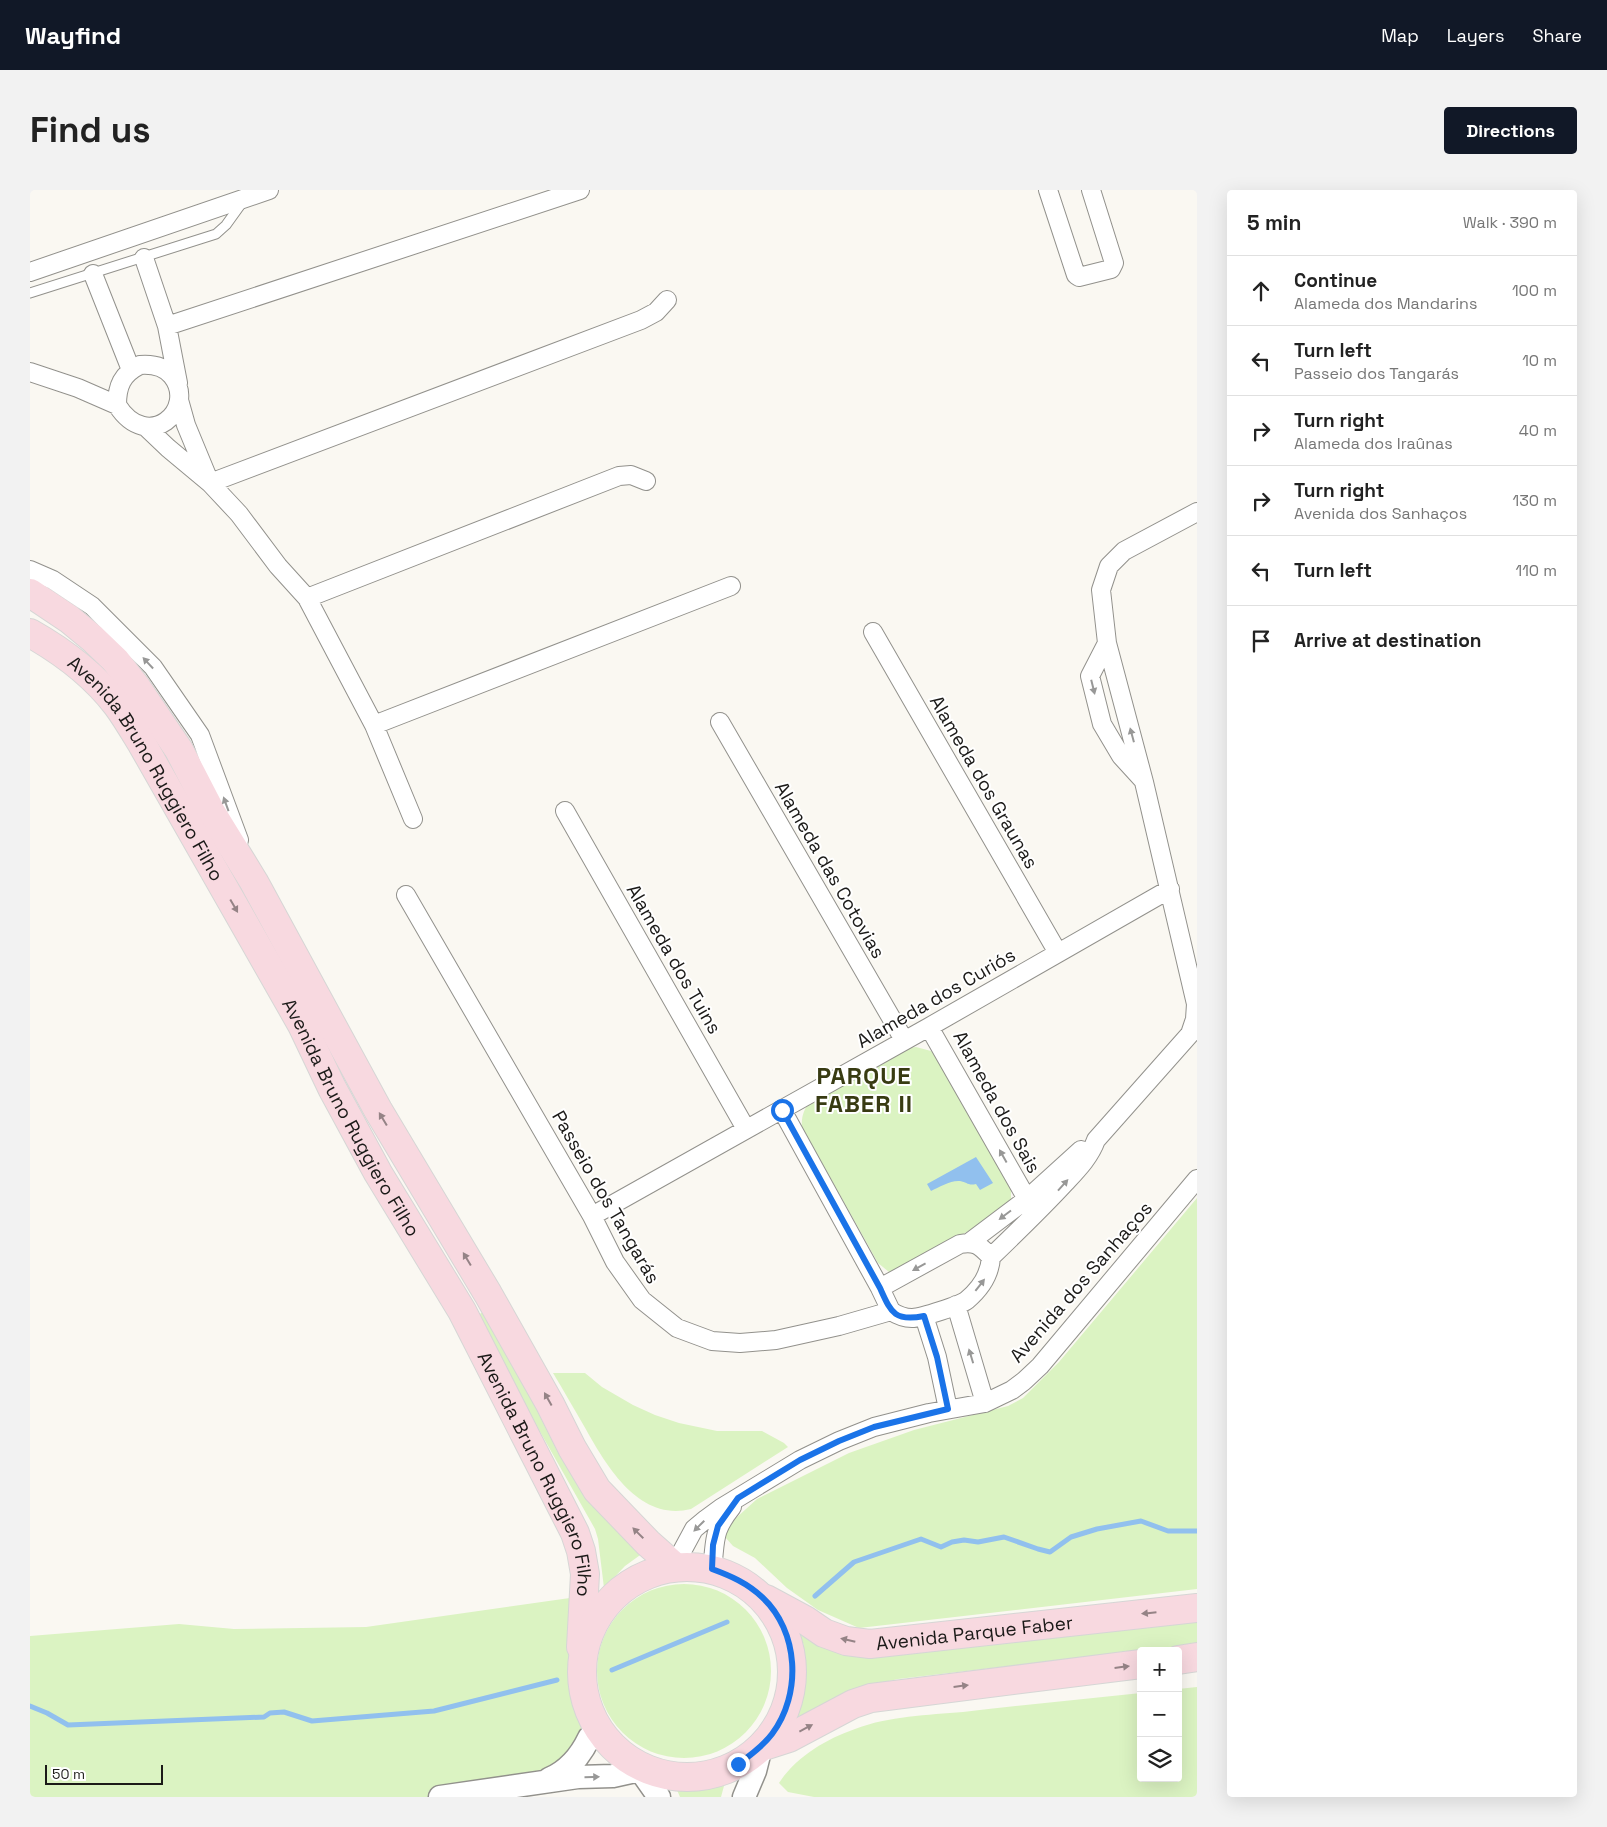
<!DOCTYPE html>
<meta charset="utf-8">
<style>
:root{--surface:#fff;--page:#f2f2f2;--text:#222;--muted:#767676;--line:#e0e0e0;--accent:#111827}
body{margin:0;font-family:"Space Grotesk",sans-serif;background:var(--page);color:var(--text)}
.controls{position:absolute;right:15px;bottom:15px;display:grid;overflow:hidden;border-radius:5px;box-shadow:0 5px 20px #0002}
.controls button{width:45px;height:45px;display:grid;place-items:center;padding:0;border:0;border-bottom:1px solid var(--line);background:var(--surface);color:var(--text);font:25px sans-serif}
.scale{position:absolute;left:15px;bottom:12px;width:118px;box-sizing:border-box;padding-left:5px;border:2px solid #1b1a18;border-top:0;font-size:14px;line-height:18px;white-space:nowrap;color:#1b1a18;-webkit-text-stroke:4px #fff;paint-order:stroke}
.stop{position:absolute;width:15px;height:15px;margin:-11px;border:4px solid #1a73e8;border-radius:50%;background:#fff}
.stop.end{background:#1a73e8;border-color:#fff;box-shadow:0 1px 5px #0008}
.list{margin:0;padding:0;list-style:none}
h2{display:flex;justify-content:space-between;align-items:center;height:65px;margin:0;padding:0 20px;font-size:21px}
h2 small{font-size:16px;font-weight:400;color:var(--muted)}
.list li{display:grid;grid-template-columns:32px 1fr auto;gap:15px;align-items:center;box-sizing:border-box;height:70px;padding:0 20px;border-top:1px solid var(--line)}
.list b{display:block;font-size:19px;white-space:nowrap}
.list p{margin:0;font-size:16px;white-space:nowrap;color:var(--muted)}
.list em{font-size:16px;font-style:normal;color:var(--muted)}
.icon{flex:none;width:28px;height:28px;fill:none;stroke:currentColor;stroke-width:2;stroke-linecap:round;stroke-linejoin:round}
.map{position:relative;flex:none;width:1167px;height:1607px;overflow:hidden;border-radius:5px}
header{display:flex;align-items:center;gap:30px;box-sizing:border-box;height:70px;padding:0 25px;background:var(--accent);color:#fff}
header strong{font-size:24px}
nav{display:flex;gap:28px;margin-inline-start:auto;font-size:18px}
.intro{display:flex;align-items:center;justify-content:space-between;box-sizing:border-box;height:120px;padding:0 30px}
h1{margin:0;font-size:35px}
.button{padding:12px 22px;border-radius:5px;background:var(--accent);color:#fff;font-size:18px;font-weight:700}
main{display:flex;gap:30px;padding:0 30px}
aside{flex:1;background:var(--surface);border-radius:5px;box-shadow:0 5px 20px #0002}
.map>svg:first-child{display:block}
</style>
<header>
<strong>Wayfind</strong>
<nav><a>Map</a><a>Layers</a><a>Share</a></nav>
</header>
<div class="intro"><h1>Find us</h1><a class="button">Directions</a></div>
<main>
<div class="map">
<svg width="1167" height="1607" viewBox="0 0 1167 1607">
<rect width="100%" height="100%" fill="#faf8f2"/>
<path fill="#dbf3c2" d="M886 857 901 861 908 867 981 997V1011L977 1018 866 1084 859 1082 848 1073 772 937C771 927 774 919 780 911L879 858Z
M1167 1008V1399L829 1438 788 1420 757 1398 725 1368 703 1356 695 1347 696 1341 705 1329 727 1309 819 1263 884 1240 978 1216 993 1208 1029 1172Z
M453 1122 613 1363 595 1376 574 1398 568 1349 565 1339 447 1130 448 1125Z
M523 1183H555L572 1197 603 1215 625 1225 649 1233 687 1241H732L754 1253 758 1257 661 1319C608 1332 576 1275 554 1236 544 1219 534 1201 523 1183Z
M567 1481a87 87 0 1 1 174 0a87 87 0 1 1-174 0Z
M554 1406C552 1442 545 1491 561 1524 565 1532 570 1540 575 1548L541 1575 410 1607H0V1446L149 1434 204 1439 336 1437Z
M1167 1430V1454L868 1489 845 1494 764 1531 761 1529C768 1509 779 1474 773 1453 772 1448 768 1443 766 1438L798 1456Z
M1167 1497V1607H784L758 1602 749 1593C766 1567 796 1549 825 1539 859 1526 898 1525 933 1522 993 1515 1052 1509 1111 1503V1588H1148V1499Z
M694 1596 691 1607H650L647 1600Z"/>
<path fill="#91c0ee" d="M946 967 963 993 950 1000 946 994C938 996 937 992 930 991 921 990 909 997 901 1001L897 994Z"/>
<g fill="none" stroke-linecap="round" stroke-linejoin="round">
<path stroke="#91c0ee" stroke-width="5" d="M785 1406 824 1372 891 1349 911 1357 922 1352 934 1350 948 1352 974 1347 1008 1359 1020 1362 1041 1347 1067 1339 1111 1331 1138 1341H1167
M582 1480 697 1432
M0 1516 17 1523 38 1535 234 1527 240 1523 254 1522 282 1531 404 1521 527 1490"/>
<defs>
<path id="service" d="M0 103 186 44 196 35 214 10"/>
<path id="minor" d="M1018 0 1046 85 1049 87 1081 79 1084 73 1061 0
M114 68 137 136 148 193
M0 82 239 0
M63 84 101 180
M137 136 550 0
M110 175C123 174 134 176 142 186 168 219 118 264 87 215 87 196 92 184 110 175Z
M0 182 48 198 87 215
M149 210 156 235 180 293 209 324 248 376 277 408 344 535 383 629
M117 238 138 258 180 293 611 130 626 122 637 110
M0 380 23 390 62 416 123 477 170 545 209 650
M277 408 589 286 601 285 616 291
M843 442 1028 763
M1077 453 1060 486 1072 534 1091 566 1112 589
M690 532 874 850
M344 535 701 396
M535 621 716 939
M376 705 562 1026 585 1072 612 1110 647 1138 682 1151 710 1153 746 1150 809 1136 861 1121
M899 837 997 1009
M752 920 850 1098 861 1121
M562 1026 899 837 1140 699
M940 1052 997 1009 1051 960
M850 1098 930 1054C946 1051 950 1056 961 1067
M926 1115 955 1213
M861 1121C867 1125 874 1128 882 1128 891 1128 931 1115 937 1110 950 1099 960 1084 961 1067 986 1043 1011 1019 1035 993 1047 980 1060 967 1066 950L1160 844 1165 829 1166 814 1114 592 1077 453 1071 400 1079 376 1094 361 1167 322
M894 1126 907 1167 918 1219
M644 1376 664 1339 676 1329 691 1318 770 1270 809 1251 844 1237 899 1223 955 1213 982 1200 994 1191 1010 1176 1167 989
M682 1379C686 1349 682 1342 702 1317"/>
<path id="tertiary" d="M519 1589C538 1581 550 1567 559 1548H575
M410 1607 548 1587 583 1586 610 1580 629 1607
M714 1607 725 1581 731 1557"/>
<g id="primary">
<path d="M0 403 39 429 62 448 85 470 107 498 149 560 181 622 224 692 348 920 458 1104 520 1214 542 1258 567 1300 618 1353 644 1376"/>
<path id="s1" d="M0 443C32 461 64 485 87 515 96 527 104 541 112 554L272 835 302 898 348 983 432 1121 545 1343 551 1361 555 1384 551 1457"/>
<circle cx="657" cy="1482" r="105"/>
<path id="s2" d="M736 1409 775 1430 794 1443 816 1451 840 1454 1167 1418"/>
<path d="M1148 1470 1167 1467"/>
<path d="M731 1557 759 1548 823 1514 841 1508 1111 1474"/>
</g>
</defs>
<use href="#service" stroke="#92918c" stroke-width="11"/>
<use href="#minor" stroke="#92918c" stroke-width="20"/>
<use href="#tertiary" stroke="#92918c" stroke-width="25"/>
<use href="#primary" stroke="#d6d6d5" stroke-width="30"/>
<use href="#service" stroke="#fff" stroke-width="9"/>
<use href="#minor" stroke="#fff" stroke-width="18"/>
<use href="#tertiary" stroke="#fff" stroke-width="22"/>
<use href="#primary" stroke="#f8d9e0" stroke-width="28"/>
</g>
<defs><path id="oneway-solid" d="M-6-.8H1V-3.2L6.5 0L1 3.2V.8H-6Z" transform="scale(1.25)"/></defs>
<g fill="#989897">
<use href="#oneway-solid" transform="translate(118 473) rotate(-133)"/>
<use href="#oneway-solid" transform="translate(1063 497) rotate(76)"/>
<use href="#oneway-solid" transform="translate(1102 545) rotate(-105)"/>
<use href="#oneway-solid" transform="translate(196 614) rotate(-110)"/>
<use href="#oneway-solid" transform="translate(973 966) rotate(-119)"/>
<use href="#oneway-solid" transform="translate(1033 995) rotate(-48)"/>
<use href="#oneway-solid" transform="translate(975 1025) rotate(143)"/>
<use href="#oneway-solid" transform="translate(889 1077) rotate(151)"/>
<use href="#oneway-solid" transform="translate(950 1095) rotate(-52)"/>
<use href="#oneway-solid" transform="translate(941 1166) rotate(-107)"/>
<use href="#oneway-solid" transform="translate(669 1336) rotate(135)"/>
<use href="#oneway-solid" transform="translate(562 1587) rotate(-1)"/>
</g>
<g fill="#958386">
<use href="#oneway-solid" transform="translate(204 716) rotate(60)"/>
<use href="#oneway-solid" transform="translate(353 929) rotate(-121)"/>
<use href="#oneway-solid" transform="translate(437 1069) rotate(-121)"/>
<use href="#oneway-solid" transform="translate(518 1209) rotate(-119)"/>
<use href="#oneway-solid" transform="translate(608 1343) rotate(-135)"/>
<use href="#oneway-solid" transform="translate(1119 1423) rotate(174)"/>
<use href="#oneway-solid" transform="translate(818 1450) rotate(-167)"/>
<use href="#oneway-solid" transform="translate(1092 1477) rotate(-7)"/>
<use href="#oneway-solid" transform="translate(931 1496) rotate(-7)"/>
<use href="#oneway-solid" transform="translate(776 1538) rotate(-28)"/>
</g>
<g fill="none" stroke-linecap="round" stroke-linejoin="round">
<path stroke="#1a73e8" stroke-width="6" d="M708 1574C721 1565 733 1556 742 1544 772 1504 769 1441 732 1407 717 1393 701 1386 682 1379L683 1355 688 1336 708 1308 770 1270 809 1251 844 1237 918 1219 907 1167 894 1126C864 1132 861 1122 850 1098L752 920"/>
</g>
<g text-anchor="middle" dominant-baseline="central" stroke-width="4" stroke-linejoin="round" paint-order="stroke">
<g font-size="19" fill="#1b1a18" stroke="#fff">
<text stroke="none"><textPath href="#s1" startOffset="182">Avenida Bruno Ruggiero Filho</textPath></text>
<text transform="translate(954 592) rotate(60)">Alameda dos Graunas</text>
<text transform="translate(800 680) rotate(60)">Alameda das Cotovias</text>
<text transform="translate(644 769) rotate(60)">Alameda dos Tuins</text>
<text transform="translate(906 808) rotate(-30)">Alameda dos Curiós</text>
<text transform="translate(967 912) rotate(61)">Alameda dos Sais</text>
<text stroke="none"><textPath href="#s1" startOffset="588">Avenida Bruno Ruggiero Filho</textPath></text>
<text transform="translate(576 1007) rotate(60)">Passeio dos Tangarás</text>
<text transform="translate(1051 1092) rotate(-49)">Avenida dos Sanhaços</text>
<text stroke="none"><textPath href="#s1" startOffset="992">Avenida Bruno Ruggiero Filho</textPath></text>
<text stroke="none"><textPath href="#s2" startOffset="220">Avenida Parque Faber</textPath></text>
</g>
<g font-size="24" font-weight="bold" letter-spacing="1" fill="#383b12" stroke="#fff">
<text x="834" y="885">PARQUE<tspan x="834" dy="28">FABER II</tspan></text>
</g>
</g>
</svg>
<div class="controls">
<button>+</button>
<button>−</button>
<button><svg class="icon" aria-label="layers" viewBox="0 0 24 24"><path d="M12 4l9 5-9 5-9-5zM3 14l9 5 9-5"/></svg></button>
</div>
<div class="scale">50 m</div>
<div class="stop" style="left:752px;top:920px"></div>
<div class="stop end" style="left:708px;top:1574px"></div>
</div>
<aside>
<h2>5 min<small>Walk · 390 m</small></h2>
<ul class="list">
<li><svg class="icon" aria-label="ahead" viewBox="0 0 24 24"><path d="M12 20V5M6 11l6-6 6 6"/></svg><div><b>Continue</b><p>Alameda dos Mandarins</p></div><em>100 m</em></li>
<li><svg class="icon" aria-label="left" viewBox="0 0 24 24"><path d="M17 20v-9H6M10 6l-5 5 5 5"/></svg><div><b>Turn left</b><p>Passeio dos Tangarás</p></div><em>10 m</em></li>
<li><svg class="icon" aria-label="right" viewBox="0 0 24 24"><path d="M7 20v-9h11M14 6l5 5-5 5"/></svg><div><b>Turn right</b><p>Alameda dos Iraûnas</p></div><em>40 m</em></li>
<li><svg class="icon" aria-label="right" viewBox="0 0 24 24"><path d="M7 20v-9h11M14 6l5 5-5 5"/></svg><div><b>Turn right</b><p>Avenida dos Sanhaços</p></div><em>130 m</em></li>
<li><svg class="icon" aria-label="left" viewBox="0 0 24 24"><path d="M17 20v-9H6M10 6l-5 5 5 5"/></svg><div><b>Turn left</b></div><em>110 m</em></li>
<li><svg class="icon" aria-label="arrive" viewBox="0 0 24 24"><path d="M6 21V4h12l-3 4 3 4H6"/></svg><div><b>Arrive at destination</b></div></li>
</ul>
</aside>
</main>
